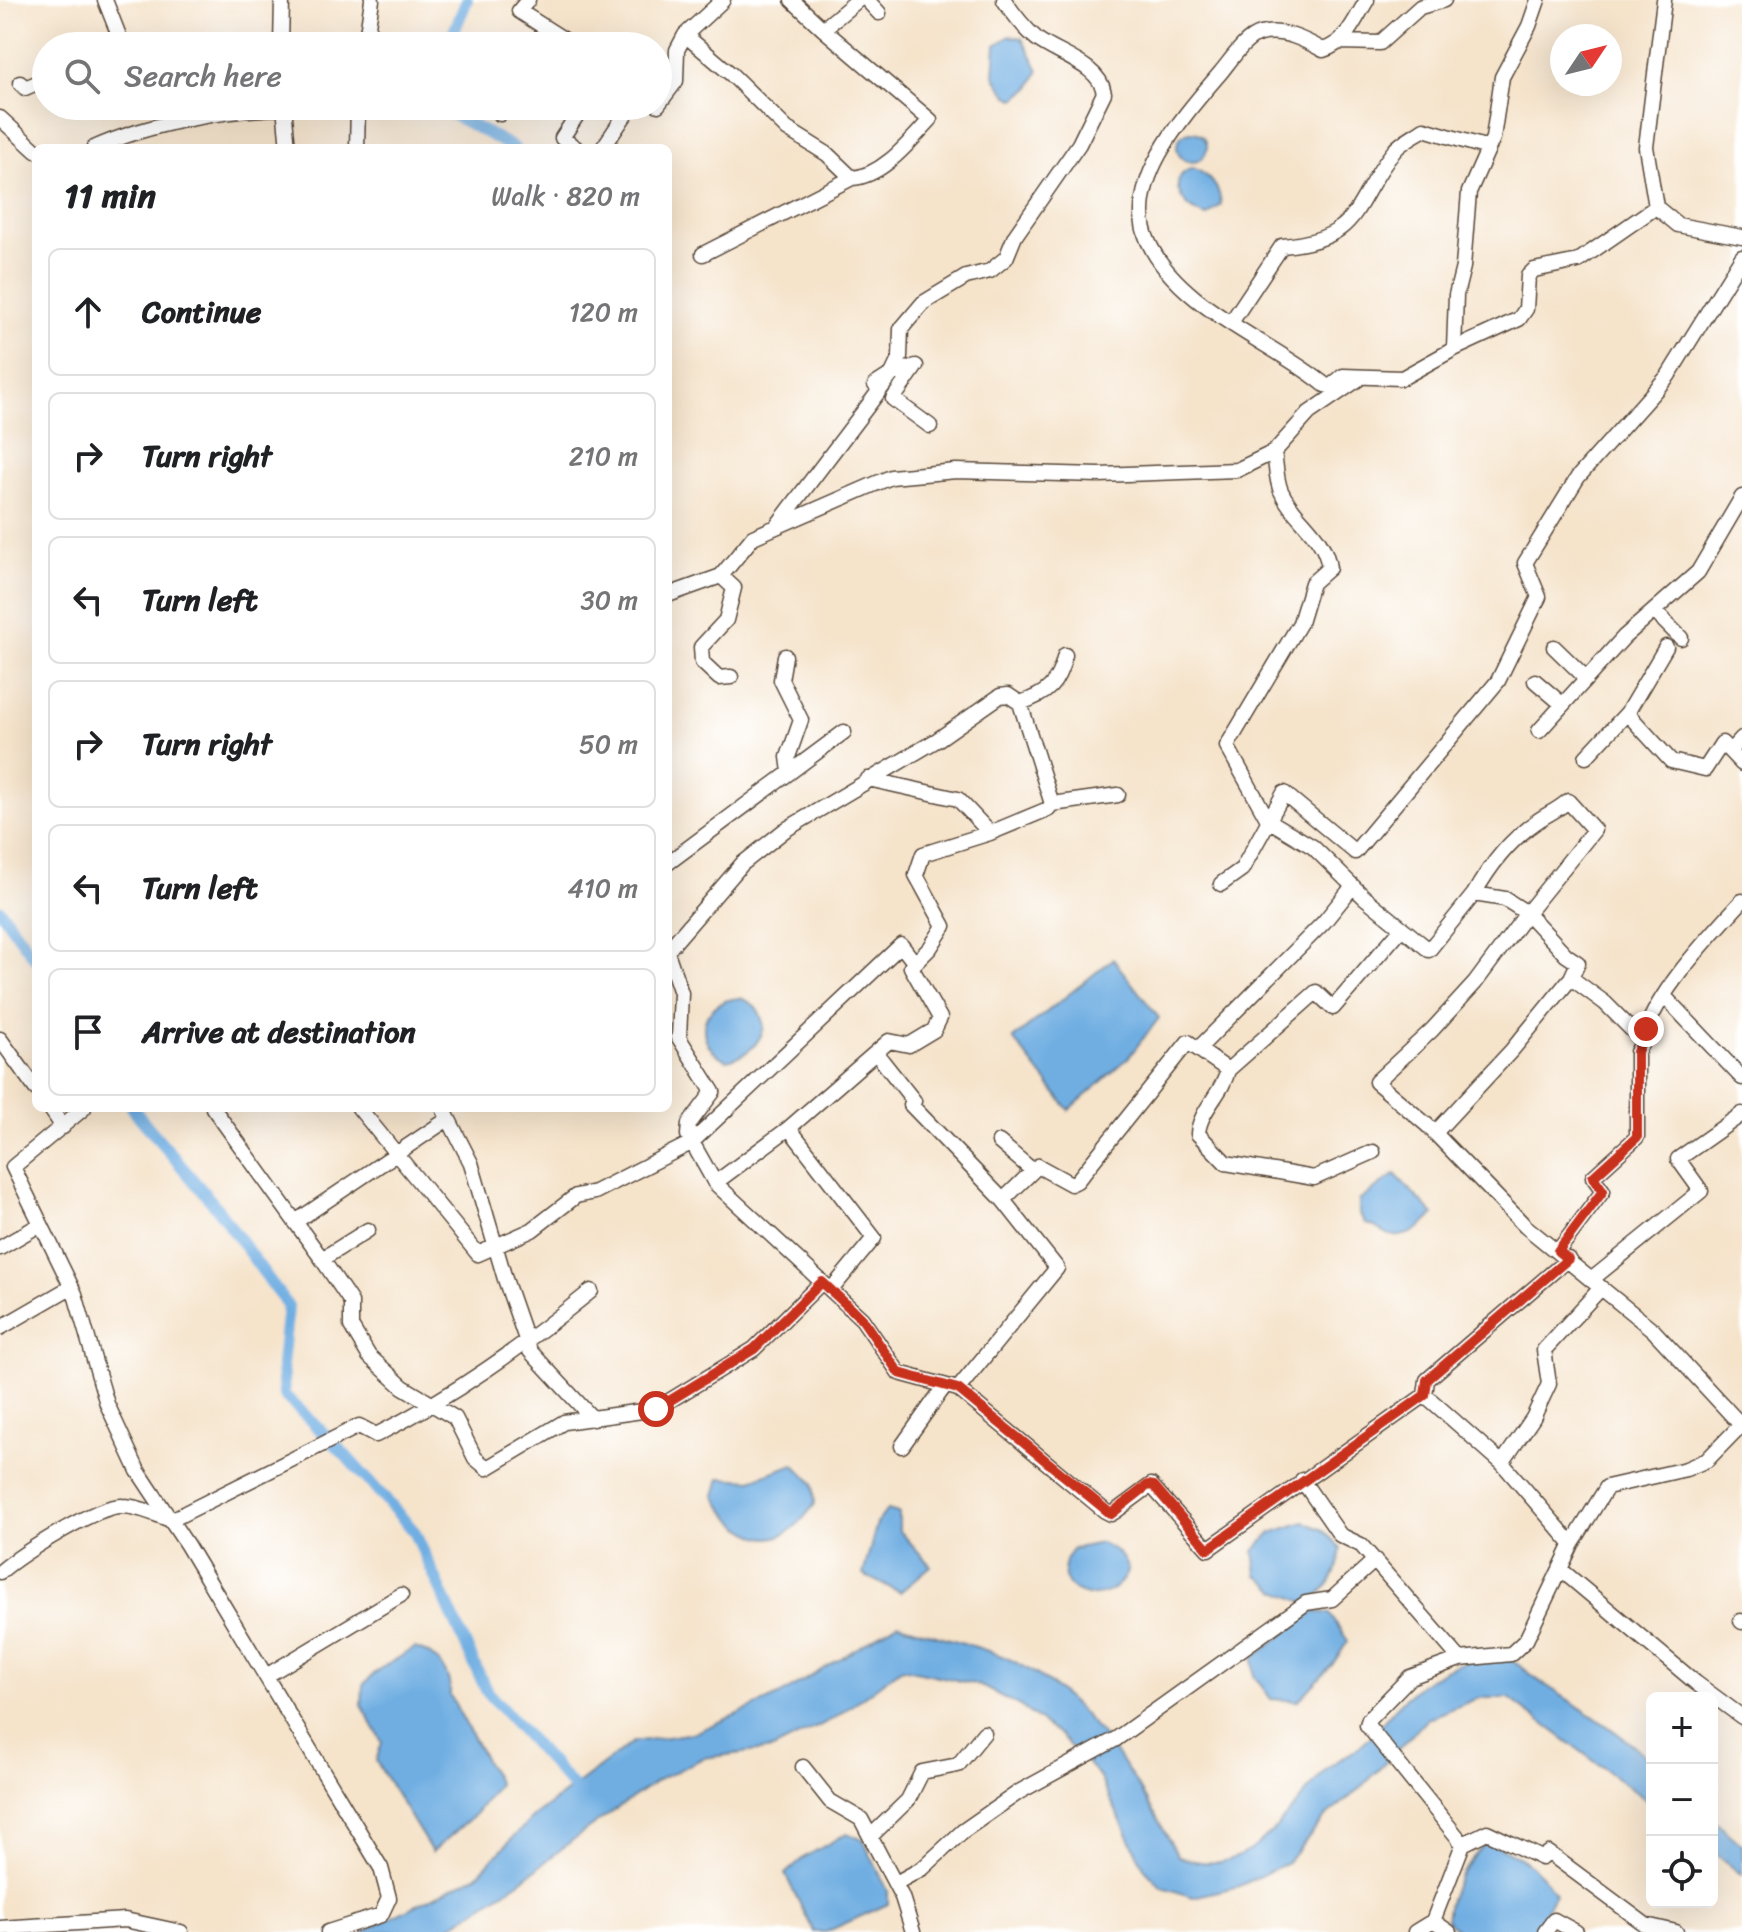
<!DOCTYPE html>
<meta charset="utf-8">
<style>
:root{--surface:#fff;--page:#f6f6f6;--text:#202124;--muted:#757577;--line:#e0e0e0}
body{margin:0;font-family:Sriracha,sans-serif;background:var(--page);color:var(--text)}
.controls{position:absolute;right:24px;bottom:24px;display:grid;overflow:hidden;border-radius:12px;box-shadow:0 8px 32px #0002}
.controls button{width:72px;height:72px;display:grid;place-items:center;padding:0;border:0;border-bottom:2px solid var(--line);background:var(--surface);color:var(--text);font:40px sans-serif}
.compass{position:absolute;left:1550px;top:24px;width:72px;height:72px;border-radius:50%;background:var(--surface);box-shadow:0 8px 32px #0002;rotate:55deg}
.stop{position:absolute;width:24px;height:24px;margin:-18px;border:6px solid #c8321e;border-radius:50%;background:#fff}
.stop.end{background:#c8321e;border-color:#fff;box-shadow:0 2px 8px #0008}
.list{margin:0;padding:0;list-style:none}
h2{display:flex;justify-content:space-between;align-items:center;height:104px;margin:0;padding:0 32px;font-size:34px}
h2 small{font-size:26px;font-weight:400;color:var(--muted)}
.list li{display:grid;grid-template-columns:52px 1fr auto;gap:24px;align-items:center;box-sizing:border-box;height:128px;margin:0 16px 16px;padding:0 16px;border:2px solid var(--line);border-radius:12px}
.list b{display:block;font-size:30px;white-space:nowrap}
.list em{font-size:26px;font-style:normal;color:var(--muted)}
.icon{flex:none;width:44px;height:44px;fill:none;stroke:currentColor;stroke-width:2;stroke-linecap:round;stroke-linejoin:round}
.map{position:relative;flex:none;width:1742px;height:1932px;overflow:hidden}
.search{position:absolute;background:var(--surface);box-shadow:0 8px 32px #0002;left:32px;top:32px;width:640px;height:88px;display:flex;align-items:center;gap:20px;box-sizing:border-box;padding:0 28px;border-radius:44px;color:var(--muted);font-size:30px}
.panel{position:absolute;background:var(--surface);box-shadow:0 8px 32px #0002;left:32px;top:144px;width:640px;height:968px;border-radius:12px}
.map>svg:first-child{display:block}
</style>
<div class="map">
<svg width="1742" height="1932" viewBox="0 0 1742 1932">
<rect width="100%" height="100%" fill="#fff"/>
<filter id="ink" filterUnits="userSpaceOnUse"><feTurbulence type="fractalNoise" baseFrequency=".0125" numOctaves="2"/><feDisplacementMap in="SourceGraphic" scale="16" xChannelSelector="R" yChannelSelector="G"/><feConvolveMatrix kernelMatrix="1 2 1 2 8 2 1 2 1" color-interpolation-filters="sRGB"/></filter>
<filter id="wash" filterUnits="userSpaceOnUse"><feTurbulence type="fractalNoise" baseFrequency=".006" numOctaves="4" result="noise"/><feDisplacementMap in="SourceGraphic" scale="32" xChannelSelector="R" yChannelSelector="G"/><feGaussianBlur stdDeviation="1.8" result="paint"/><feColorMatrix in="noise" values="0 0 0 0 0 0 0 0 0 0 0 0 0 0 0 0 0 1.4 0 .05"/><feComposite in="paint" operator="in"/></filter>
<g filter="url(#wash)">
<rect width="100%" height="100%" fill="#f5e3ca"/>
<path fill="#6faee2" stroke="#556c80" stroke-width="2" d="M1010 36 1022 38 1039 70 1030 88 1015 99 1008 96 994 76 996 45Z
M1177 147a15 15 0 1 1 30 0a15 15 0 1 1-30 0Z
M1193 168C1209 175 1220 186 1221 205L1207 216C1185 212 1162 178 1193 168Z
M1113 959 1159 1018 1127 1059 1069 1110 1013 1039Z
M740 998C757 1004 760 1010 764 1027 759 1046 745 1056 727 1060 693 1046 696 1001 740 998Z
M1395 1174 1434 1215C1421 1228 1402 1244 1383 1232 1376 1228 1374 1225 1366 1224L1359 1213V1201Z
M794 1464 813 1483 815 1504C805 1516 796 1529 782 1535 754 1547 727 1518 715 1496L720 1478 751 1480Z
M887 1510 899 1513V1530L931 1566 900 1592 863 1575 877 1523Z
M1304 1522 1322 1529 1341 1548C1338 1573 1329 1591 1306 1603L1277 1591 1257 1575 1254 1551 1271 1533Z
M1100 1543C1116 1549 1122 1554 1128 1570 1109 1615 1042 1595 1072 1549Z
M1313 1612 1329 1613 1348 1641 1332 1665 1298 1701 1271 1699 1254 1676 1253 1658Z
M898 1623C934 1636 975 1644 1009 1659 1089 1696 1138 1781 1178 1856 1247 1884 1283 1817 1323 1773 1333 1761 1350 1755 1362 1745 1375 1734 1384 1720 1395 1708 1422 1679 1466 1651 1508 1660 1518 1662 1530 1674 1538 1680 1577 1706 1618 1730 1652 1762V1804L1509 1698H1478L1427 1719 1361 1788 1325 1817 1288 1862 1240 1886 1193 1897 1162 1887 1144 1868 1098 1774 1060 1736 1020 1706 979 1685 902 1668 835 1718 773 1749 703 1758 658 1780 579 1835 521 1881 441 1932H362L476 1876 533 1817 633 1742 694 1733 779 1696Z
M415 1648C438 1655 451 1672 450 1695L498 1784 475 1814 432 1852 376 1761 382 1742 362 1705 363 1685 378 1670Z
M1712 1819 1742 1845V1875L1712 1851Z
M847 1833 863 1840 888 1891V1904L826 1932H814L785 1874 803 1858Z
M1487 1842C1516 1854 1539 1866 1555 1894L1533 1932H1461L1446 1920C1449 1887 1464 1866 1487 1842Z"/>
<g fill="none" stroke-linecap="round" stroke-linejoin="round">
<path stroke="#6faee2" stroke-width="12" d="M448 46 467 0
M437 106 514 148
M0 910 36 960
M132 1108 217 1208 288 1306 282 1365 284 1395 337 1446 414 1531 487 1692 581 1796"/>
</g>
</g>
<g filter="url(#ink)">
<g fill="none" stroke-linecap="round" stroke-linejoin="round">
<defs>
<path id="street" d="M105 0 123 46
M528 0 519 11 574 46
M792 0 823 29 858 0
M867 0 879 13
M1367 0C1355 19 1347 43 1323 50 1305 40 1282 28 1260 34 1245 38 1231 60 1221 72 1186 113 1122 183 1148 241 1178 308 1272 341 1325 385L1331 386 1343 376 1402 378 1454 349 1519 319 1526 309 1528 276 1534 270 1578 261 1656 207 1678 225 1742 237
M685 35 731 74 787 129 827 154 852 178C883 176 910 141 930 120L823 29
M1339 42 1380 43 1420 7 1444 0
M281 46 282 0
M365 46 372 0
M20 83 25 88 46 79
M658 105 676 81 677 50 685 35 723 0
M284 106 288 148
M500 114 507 106
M0 118 36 151
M94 148C148 124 225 109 284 108
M357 148 358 106
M576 148 562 138 583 106
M603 148 631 106
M1656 207 1646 147 1664 0
M703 254 852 178
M1232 321 1282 246C1364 239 1352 203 1394 151 1401 142 1414 136 1424 129L1488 148
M1454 349 1456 295 1463 267 1469 192 1493 138 1502 77 1529 26 1538 0
M875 385 892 374 900 357 901 329 923 303 966 277 990 271 1006 258 1015 236 1079 144 1104 93C1100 65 1058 55 1037 39 1023 27 1014 15 1004 0
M1274 452C1276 464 1276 480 1281 491 1293 519 1325 534 1329 568L1312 583 1300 623 1227 746 1268 820 1313 847 1364 897 1429 950 1474 894 1505 899 1527 913 1594 830 1568 801C1558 810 1547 814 1536 822 1510 840 1489 867 1474 894
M776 527 892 374 916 366 893 399 930 426
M721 576 753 537 891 477 956 471 1099 475 1237 470 1274 452 1309 413 1360 378
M668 595 721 576 734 588 726 620 701 647 702 662 719 678 731 677
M1654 611 1681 638
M1554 647 1586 678
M785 656 781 680 801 720 788 757 790 772
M1535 681 1562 704
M1020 703 1052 804
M1627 713 1671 761 1705 769 1722 743 1742 764
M1539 731 1624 637 1698 572 1742 497
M1730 751 1742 738
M1586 757 1627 713 1666 647
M868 779 958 799 990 833
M668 863 844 732
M1221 884 1242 869 1284 793 1355 852 1498 681 1539 597 1525 563 1578 477 1668 376 1742 257
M668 950 742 864 785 830 937 740 1000 696 1008 695 1020 703C1048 694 1058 684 1065 655
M668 955 681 993 679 1038 713 1092 689 1124 688 1135 715 1183 862 1319 899 1373 958 1389 1105 1511 1111 1514 1116 1511 1151 1485 1208 1549 1425 1395 1502 1463 1572 1544
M1664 996 1742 1078
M0 1039 36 1089
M1198 1049 1324 922 1353 886
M876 1053 914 1101 911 1105 1003 1200 1057 1268 958 1389
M1228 1070C1223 1093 1199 1111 1198 1134L1226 1163 1314 1178 1373 1152
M50 1108 63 1127
M84 1108 13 1167 75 1294 107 1404 138 1471 187 1545 381 1868 389 1898 381 1915 328 1932
M213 1108 322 1259 368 1230
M359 1108 478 1254 532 1230 576 1196 595 1192 691 1143 901 945 914 962
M443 1108 471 1163 505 1279 530 1351 593 1419
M789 1128 874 1238 831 1290
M1435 1133 1512 1050 1571 978
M999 1142 1032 1170
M715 1183 789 1128 889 1041 909 1045 934 1030 940 1018 911 967 930 948 944 926 916 875 923 854 990 833 1048 809 1052 804 1118 795
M1003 1200 1038 1166 1071 1184 1077 1181 1188 1042 1228 1070 1316 992 1333 1008 1402 928
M295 1222 448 1119
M0 1248 41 1224
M1558 1251 1603 1191 1593 1177 1637 1137V1052L1643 1041
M322 1259 351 1302V1326L369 1356 403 1387 455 1418 475 1458 487 1468 564 1422 656 1409 754 1349 822 1282
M1591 1280 1701 1191 1678 1159 1742 1114
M0 1328 71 1287
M1425 1395 1427 1380 1568 1259
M1740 1424 1653 1330 1525 1226 1427 1125 1376 1082 1432 1030 1475 983 1527 913 1566 955 1578 963 1571 978 1605 1003 1643 1041C1652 996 1711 935 1742 901
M902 1446 944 1387
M1502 1463 1533 1418 1549 1384 1544 1350 1601 1288
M1302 1480 1340 1535 1361 1545 1460 1659
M1560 1569 1696 1683 1742 1717
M0 1572C20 1555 97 1505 122 1506 138 1506 157 1515 171 1520L359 1426 376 1435C454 1396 523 1346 591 1291
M1741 1621 1742 1622
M266 1676 401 1595
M803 1767 830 1801 861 1819 902 1897 913 1932
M871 1836 908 1800 922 1772 958 1765 984 1733
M1463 1844 1367 1725 1369 1719 1410 1677 1460 1659 1511 1654 1526 1640 1572 1544 1607 1487 1686 1469 1707 1460 1742 1424
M896 1883 923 1868 963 1831 1019 1792 1116 1739 1306 1603 1332 1599 1375 1560
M1433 1921 1449 1932
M0 1928 125 1920 181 1932
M1415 1932 1433 1921 1463 1844 1487 1832 1542 1858 1549 1853 1646 1925 1676 1932
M1545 1932 1554 1920 1576 1932"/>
</defs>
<use href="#street" stroke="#574638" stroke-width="17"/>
<use href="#street" stroke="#fff" stroke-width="14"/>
</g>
</g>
<g fill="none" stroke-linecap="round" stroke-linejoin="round" filter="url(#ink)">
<path stroke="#c8321e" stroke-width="10" d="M656 1409 754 1349 822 1282 862 1319 899 1373 958 1389 1111 1514 1148 1485 1154 1486 1208 1549 1425 1395 1427 1380 1568 1259 1558 1251 1603 1191 1593 1177 1637 1137V1052L1646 1029"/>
</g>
</svg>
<div class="controls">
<button>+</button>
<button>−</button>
<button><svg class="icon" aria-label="locate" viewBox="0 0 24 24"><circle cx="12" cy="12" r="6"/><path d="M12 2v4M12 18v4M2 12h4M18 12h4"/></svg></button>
</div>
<svg class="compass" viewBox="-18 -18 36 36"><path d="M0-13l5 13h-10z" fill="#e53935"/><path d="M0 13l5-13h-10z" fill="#757577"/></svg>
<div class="stop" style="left:656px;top:1409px"></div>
<div class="stop end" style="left:1646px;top:1029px"></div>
<div class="search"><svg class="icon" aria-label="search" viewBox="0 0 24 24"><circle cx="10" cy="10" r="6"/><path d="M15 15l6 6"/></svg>Search here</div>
<section class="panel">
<h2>11 min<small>Walk · 820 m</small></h2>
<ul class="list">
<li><svg class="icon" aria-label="ahead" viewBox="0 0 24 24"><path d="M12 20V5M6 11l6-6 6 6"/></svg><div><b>Continue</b></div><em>120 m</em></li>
<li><svg class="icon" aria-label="right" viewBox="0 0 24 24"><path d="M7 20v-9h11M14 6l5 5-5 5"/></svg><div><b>Turn right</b></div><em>210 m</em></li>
<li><svg class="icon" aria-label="left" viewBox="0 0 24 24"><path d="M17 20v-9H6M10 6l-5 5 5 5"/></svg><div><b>Turn left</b></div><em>30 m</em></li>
<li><svg class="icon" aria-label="right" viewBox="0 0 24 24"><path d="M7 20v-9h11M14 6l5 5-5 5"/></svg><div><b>Turn right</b></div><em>50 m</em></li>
<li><svg class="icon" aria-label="left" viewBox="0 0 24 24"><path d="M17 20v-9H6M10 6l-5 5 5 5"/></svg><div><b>Turn left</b></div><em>410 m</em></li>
<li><svg class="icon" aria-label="arrive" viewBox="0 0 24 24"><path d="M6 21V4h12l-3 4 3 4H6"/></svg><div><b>Arrive at destination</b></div></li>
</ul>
</section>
</div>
